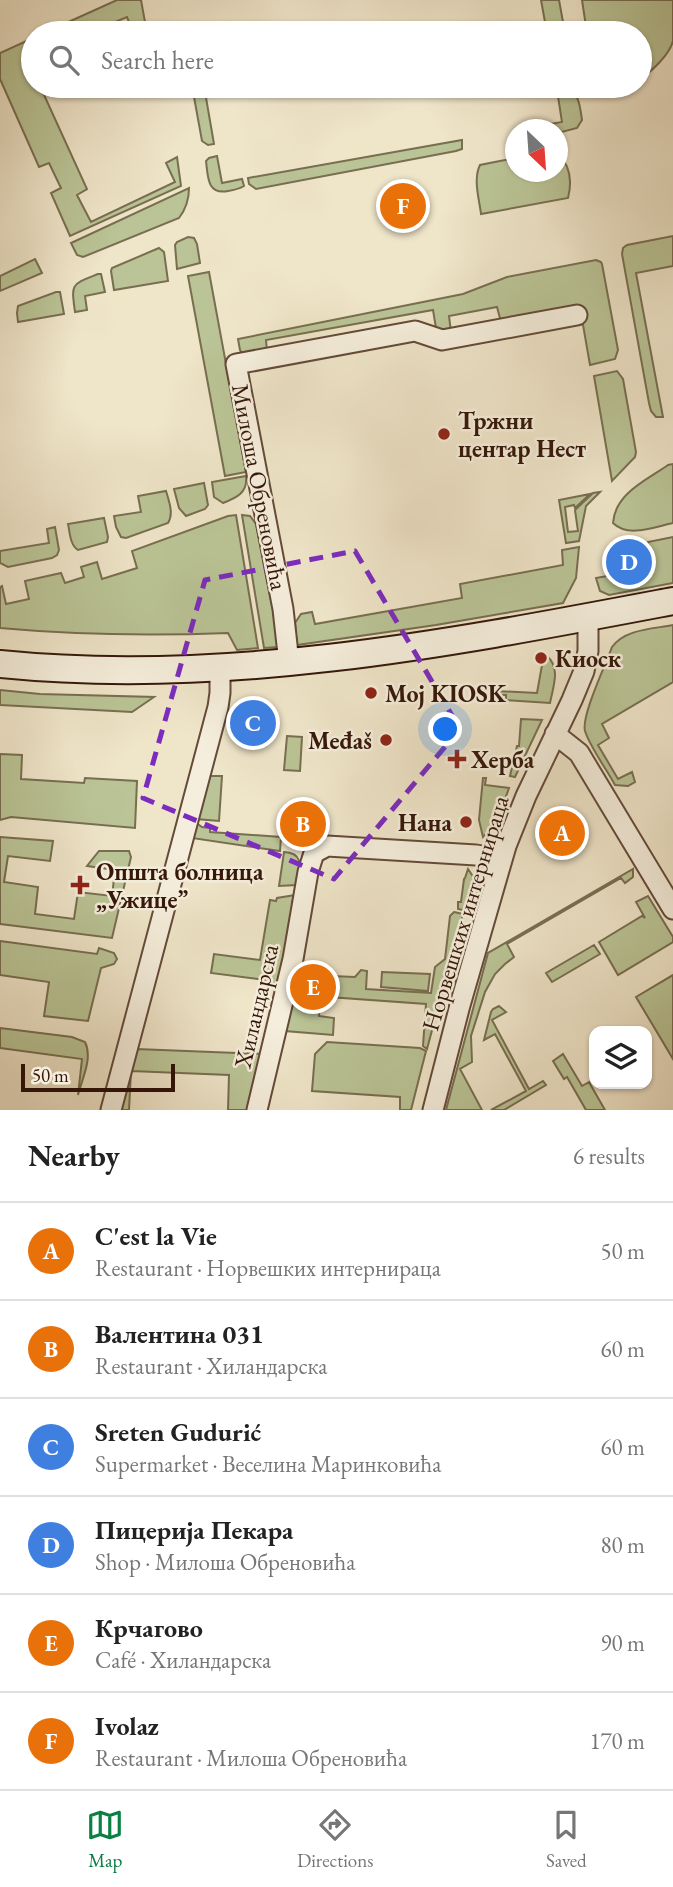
<!DOCTYPE html>
<meta charset="utf-8">
<style>
:root{--surface:#fff;--page:#f6f6f6;--text:#222;--muted:#767676;--line:#e0e0e0;--accent:#0b8043}
body{margin:0;font-family:"EB Garamond",serif;background:var(--page);color:var(--text)}
.controls{position:absolute;right:21px;bottom:21px;display:grid;overflow:hidden;border-radius:14px;box-shadow:0 2px 5px #0004}
.controls button{width:63px;height:63px;display:grid;place-items:center;padding:0;border:0;border-bottom:2px solid var(--line);background:var(--surface);color:var(--text);font:35px sans-serif}
.compass{position:absolute;left:505px;top:119px;width:63px;height:63px;border-radius:50%;background:var(--surface);box-shadow:0 2px 5px #0004;rotate:155deg}
.scale{position:absolute;left:21px;bottom:18px;width:154px;box-sizing:border-box;padding-left:7px;border:4px solid #351709;border-top:0;font-size:19px;line-height:24px;white-space:nowrap;color:#351709;-webkit-text-stroke:5px #f5eedc;paint-order:stroke}
.you{position:absolute;left:446px;top:730px;width:24px;height:24px;margin:-18px;border:5px solid #fff;border-radius:50%;background:#1a73e8;box-shadow:0 0 0 10px #1a73e833}
.badge{display:grid;place-items:center;width:46px;height:46px;border-radius:50%;background:var(--accent);color:#fff;font-size:23px;font-weight:700}
.pin{position:absolute;translate:-50% -50%;border:4px solid #fff;box-shadow:0 2px 7px #0006}
.list{margin:0;padding:0;list-style:none}
h2{display:flex;justify-content:space-between;align-items:center;height:91px;margin:0;padding:0 28px;font-size:30px}
h2 small{font-size:23px;font-weight:400;color:var(--muted)}
.list li{display:grid;grid-template-columns:46px 1fr auto;gap:21px;align-items:center;box-sizing:border-box;height:98px;padding:0 28px;border-top:2px solid var(--line)}
.list b{display:block;font-size:26px;white-space:nowrap}
.list p{margin:0;font-size:23px;white-space:nowrap;color:var(--muted)}
.list em{font-size:23px;font-style:normal;color:var(--muted)}
.icon{flex:none;width:38px;height:38px;fill:none;stroke:currentColor;stroke-width:2;stroke-linecap:round;stroke-linejoin:round}
.map{position:relative;flex:none;width:673px;height:1110px;overflow:hidden}
.search{position:absolute;background:var(--surface);box-shadow:0 2px 5px #0004;left:21px;right:21px;top:21px;height:77px;display:flex;align-items:center;gap:18px;box-sizing:border-box;padding:0 24px;border-radius:38px;color:var(--muted);font-size:26px}
.sheet{height:679px;background:var(--surface)}
nav{display:flex;justify-content:space-around;align-items:center;box-sizing:border-box;height:98px;border-top:2px solid var(--line);background:var(--surface);font-size:19px;color:var(--muted)}
nav a{display:grid;justify-items:center;gap:4px}
nav .on{color:var(--accent)}
.map>svg:first-child{display:block}
</style>
<div class="map">
<svg width="673" height="1110" viewBox="0 0 673 1110">
<rect width="100%" height="100%" fill="#efe5c9"/>
<filter id="stains"><feTurbulence type="fractalNoise" baseFrequency=".00286" numOctaves="4"/><feColorMatrix values="0 0 0 0 .2 0 0 0 0 .09 0 0 0 0 .02 0 0 0 .5 -.17"/></filter>
<radialGradient id="worn" r=".72"><stop offset=".6" stop-color="#630" stop-opacity="0"/><stop offset="1" stop-color="#630" stop-opacity=".3"/></radialGradient>
<path fill="#bac496" stroke="#786e50" stroke-width="2" d="M117 0H141L147 33H133L127 17 89 33H44Z
M541 0H559L565 33H547Z
M582 0H673C673 11 673 30 673 41 669 56 651 71 640 80V33H587Z
M33 38V57L28 60 33 72V86H40L87 189 77 195 91 222 175 182 166 163 177 157 181 186 70 236 51 193 61 188 49 163 39 167 0 79V53Z
M192 86H204L214 144 208 145 202 141Z
M567 88C580 94 580 108 582 120L577 128 558 133V130L521 129 562 122 557 90Z
M462 140V149L456 151 256 189 249 184 248 178Z
M558 154C571 166 572 182 568 198L481 214C479 198 473 179 480 165L515 158 516 172H558Z
M217 156 222 183 242 179 244 186C239 189 235 190 228 191 207 195 208 177 206 161L209 158Z
M189 188C189 200 186 209 179 218L83 257 77 255 71 243Z
M673 236V266L636 273 663 417H656L651 411 649 403 622 254 623 248 627 245Z
M188 237 194 238 197 244 200 263 177 269 175 245 177 242Z
M159 248 164 252 168 281 114 290 111 271 112 268Z
M35 259 42 273 0 291V276Z
M596 260 601 262 602 264 618 350 615 359 590 365 582 319 501 322 497 307 449 316 451 332 437 334 433 310 266 340 267 351 243 354 240 350 238 339 463 294 507 277Z
M209 272 246 472 225 476 188 276Z
M98 274H101L105 292 85 296 87 310 75 312C71 283 71 285 98 274Z
M56 292H60L64 314 18 322 17 313 18 306Z
M617 371 623 379 636 452 635 457 612 481 594 376Z
M673 464V523C654 527 628 538 613 523 615 493 647 480 668 465Z
M246 476C248 493 236 498 223 503L214 497 212 482Z
M204 483 208 505 205 509 186 516 179 508 174 489Z
M166 491C169 501 174 514 168 523L126 538 121 537 116 527 114 516 141 512 138 496Z
M600 492 586 506 579 541 566 543 559 500 590 494 575 508 574 505 565 507 568 532 578 531 575 510 593 493Z
M236 515 258 648 237 650 228 633C150 636 77 635 0 628V587L2 586 6 604 29 599 25 581 61 573 65 583 84 577 81 567 97 562 102 579 137 568 132 551 228 516Z
M242 515 250 516 256 524 273 610 278 647 264 648Z
M104 518 108 537 107 542 78 550C70 545 70 533 68 524Z
M55 527 59 550 57 555 52 558 8 567 0 563V551L49 543 47 529Z
M673 537V583L609 595 600 591 596 578 652 568 648 542Z
M579 547 576 578 563 603 436 625 297 645 295 623 301 614 312 612 315 624 462 598 460 584 563 565 562 550Z
M673 625V682L602 724 609 738 598 745 618 779 632 772 635 782 628 786 615 785C607 770 590 747 585 731 581 716 606 664 612 647 625 629 653 629 673 625Z
M547 656C561 668 553 687 550 703L506 700V695H496V691L537 693 542 665 545 663Z
M0 690 40 694 154 697 132 712 0 705Z
M521 719 542 720 515 777 510 776 517 746H519Z
M287 736 302 737 300 771 284 770Z
M0 754 22 755 21 779 84 783 85 778 137 781 135 828 11 817 0 820Z
M208 776H222L219 821 196 819Z
M483 778H486L485 785 509 788 497 822 483 837 479 820Z
M195 822 202 827 210 828V832L281 837 280 851 192 838Z
M0 837 53 841 50 861 8 856 4 882 38 887 35 914 74 919 78 892 112 896 115 870 87 866 99 851H129L131 857 112 938 0 924Z
M284 852C306 853 299 870 297 885L279 886Z
M468 869 480 887 473 912 458 909V902H461L464 879 465 878Z
M633 869V877L625 883 621 878 507 944 514 957 505 964 495 974 485 992 471 1036 472 1062 460 1069 482 1110H446L488 953Z
M295 895 292 902 293 908 281 983H265V980L211 973 214 954 260 960 270 900 276 901 277 898Z
M648 896 673 937V942L618 975 599 942 642 916 645 918 636 902Z
M454 912 463 914 427 1049 423 1046 426 1004 329 997 332 976 355 977 361 970 367 971 366 989 431 993 435 967 445 959 450 916Z
M0 941 97 954 99 948 114 953 117 959 114 964 101 968 88 1021 44 1016 49 982 0 975Z
M594 945 600 954 552 982 546 973Z
M382 972 430 974 428 991 381 987Z
M673 975V1059L636 997Z
M292 1000 320 1003 319 1016 334 1018 333 1035 285 1031Z
M499 1006 506 1012 492 1020 529 1089 543 1081 546 1085 504 1110H491L526 1091 495 1034 484 1040 491 1012 493 1009Z
M0 1028 72 1037 85 1042C93 1058 82 1079 78 1095L82 1059 0 1048Z
M327 1042 420 1048 426 1051 411 1110H400V1097L312 1091 315 1054Z
M136 1049 264 1054 249 1110H228L229 1075 131 1071 129 1110H120Z
M563 1054 582 1086 589 1082 605 1110H586L567 1077 564 1079 553 1061Z"/>
<g fill="none" stroke-linecap="round" stroke-linejoin="round">
<defs>
<path id="street" d="M289 663 283 609 236 364 415 331 442 340 577 315
M555 734 579 753 673 909
M111 1110 218 707 220 693V668
M257 1110 293 959 308 872 314 853 327 846 476 855 502 859
M433 1110 460 1005 506 846 526 796 572 700 584 671 588 651V616"/>
<path id="secondary" d="M0 664C226 687 451 643 673 601"/>
</defs>
<use href="#street" stroke="#644a39" stroke-width="23"/>
<use href="#secondary" stroke="#351709" stroke-width="30"/>
<use href="#street" stroke="#f5eedc" stroke-width="19"/>
<use href="#secondary" stroke="#f5eedc" stroke-width="26"/>
</g>
<path fill="none" stroke="#7b2cbf" stroke-width="5" stroke-dasharray="14 9" stroke-linejoin="round" d="M355 551 460 729 334 879 143 798 205 580Z"/>
<g fill="#8f2418" stroke="#f5eedc" stroke-width="2.5">
<circle cx="444" cy="434" r="7"/>
<circle cx="541" cy="658" r="7"/>
<circle cx="371" cy="693" r="7"/>
<circle cx="386" cy="740" r="7"/>
<path d="M453.5 748.5h7v7h7v7h-7v7h-7v-7h-7v-7h7z"/>
<circle cx="466" cy="822" r="7"/>
<path d="M76.5 874.5h7v7h7v7h-7v7h-7v-7h-7v-7h7z"/>
</g>
<g text-anchor="middle" dominant-baseline="central" stroke-width="5" stroke-linejoin="round" paint-order="stroke">
<g font-size="24" font-weight="bold" fill="#351709" stroke="#f5eedc" text-anchor="start">
<text x="458" y="420">Тржни<tspan x="458" dy="28">центар Нест</tspan></text>
<text x="555" y="658">Киоск</text>
<text x="385" y="693">Moj KIOSK</text>
<text x="372" y="740" text-anchor="end">Međaš</text>
<text x="471" y="759">Херба</text>
<text x="452" y="822" text-anchor="end">Нана</text>
<text x="96" y="871">Општа болница<tspan x="96" dy="28">„Ужице”</tspan></text>
</g>
<g font-size="24" fill="#351709" stroke="#f5eedc">
<text transform="translate(260 487) rotate(79)">Милоша Обреновића</text>
<text transform="translate(465 913) rotate(-73)">Норвешких интернираца</text>
<text transform="translate(256 1006) rotate(-77)">Хиландарска</text>
</g>
</g>
<rect width="100%" height="100%" filter="url(#stains)"/>
<rect width="100%" height="100%" fill="url(#worn)"/>
</svg>
<div class="controls">
<button><svg class="icon" aria-label="layers" viewBox="0 0 24 24"><path d="M12 4l9 5-9 5-9-5zM3 14l9 5 9-5"/></svg></button>
</div>
<svg class="compass" viewBox="-18 -18 36 36"><path d="M0-13l5 13h-10z" fill="#e53935"/><path d="M0 13l5-13h-10z" fill="#767676"/></svg>
<div class="scale">50 m</div>
<div class="you"></div>
<div class="pin badge" style="left:562px;top:833px;background:#e8710a">A</div>
<div class="pin badge" style="left:303px;top:824px;background:#e8710a">B</div>
<div class="pin badge" style="left:253px;top:723px;background:#3f7fe0">C</div>
<div class="pin badge" style="left:629px;top:562px;background:#3f7fe0">D</div>
<div class="pin badge" style="left:313px;top:987px;background:#e8710a">E</div>
<div class="pin badge" style="left:403px;top:206px;background:#e8710a">F</div>
<div class="search"><svg class="icon" aria-label="search" viewBox="0 0 24 24"><circle cx="10" cy="10" r="6"/><path d="M15 15l6 6"/></svg>Search here</div>
</div>
<section class="sheet">
<h2>Nearby<small>6 results</small></h2>
<ul class="list">
<li><span class="badge" style="background:#e8710a">A</span><div><b>C'est la Vie</b><p>Restaurant · Норвешких интернираца</p></div><em>50 m</em></li>
<li><span class="badge" style="background:#e8710a">B</span><div><b>Валентина 031</b><p>Restaurant · Хиландарска</p></div><em>60 m</em></li>
<li><span class="badge" style="background:#3f7fe0">C</span><div><b>Sreten Gudurić</b><p>Supermarket · Веселина Маринковића</p></div><em>60 m</em></li>
<li><span class="badge" style="background:#3f7fe0">D</span><div><b>Пицерија Пекара</b><p>Shop · Милоша Обреновића</p></div><em>80 m</em></li>
<li><span class="badge" style="background:#e8710a">E</span><div><b>Крчагово</b><p>Café · Хиландарска</p></div><em>90 m</em></li>
<li><span class="badge" style="background:#e8710a">F</span><div><b>Ivolaz</b><p>Restaurant · Милоша Обреновића</p></div><em>170 m</em></li>
</ul>
</section>
<nav>
<a class="on"><svg class="icon" aria-label="map" viewBox="0 0 24 24"><path d="M3 6l6-2 6 2 6-2v14l-6 2-6-2-6 2zM9 4v14M15 6v14"/></svg>Map</a>
<a><svg class="icon" aria-label="directions" viewBox="0 0 24 24"><path d="M12 3l9 9-9 9-9-9zM9 14v-3h6M13 9l2 2-2 2"/></svg>Directions</a>
<a><svg class="icon" aria-label="saved" viewBox="0 0 24 24"><path d="M7 4h10v16l-5-4-5 4z"/></svg>Saved</a>
</nav>
